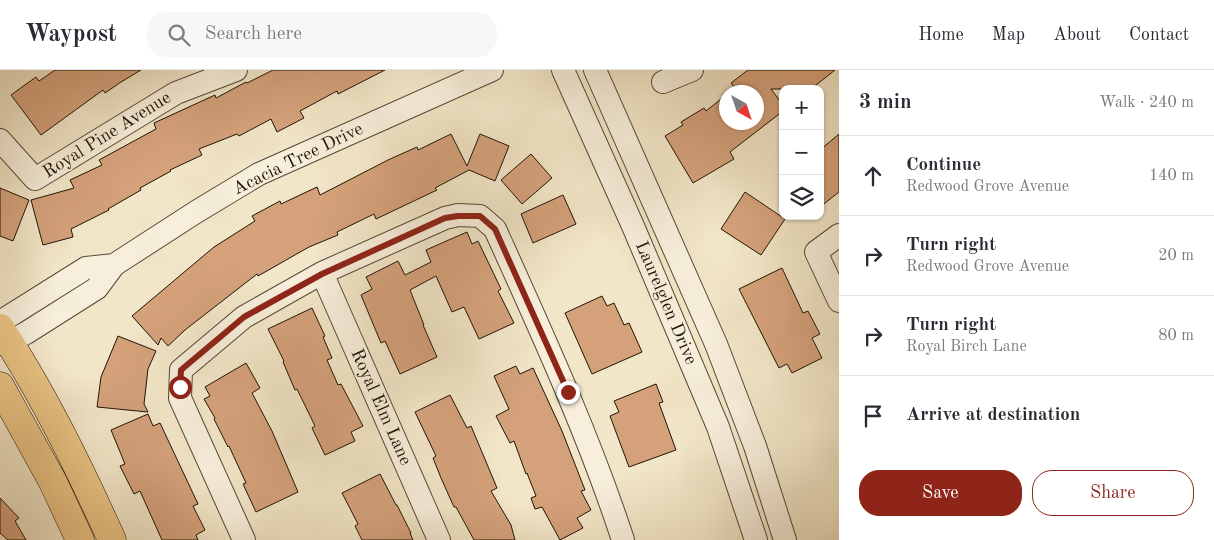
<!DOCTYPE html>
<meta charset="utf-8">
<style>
:root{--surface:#fff;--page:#f7f7f7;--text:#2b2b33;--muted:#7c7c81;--line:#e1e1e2;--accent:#8f2418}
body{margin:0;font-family:"Old Standard TT",serif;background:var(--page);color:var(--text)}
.controls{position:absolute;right:15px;top:15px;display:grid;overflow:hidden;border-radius:10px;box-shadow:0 1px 4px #0004}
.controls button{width:45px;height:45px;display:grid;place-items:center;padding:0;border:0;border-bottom:1px solid var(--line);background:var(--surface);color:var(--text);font:25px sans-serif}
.compass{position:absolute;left:719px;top:15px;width:45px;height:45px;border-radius:50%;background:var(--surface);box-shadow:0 1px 4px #0004;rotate:140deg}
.stop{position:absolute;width:15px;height:15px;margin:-11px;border:4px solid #8f2418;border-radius:50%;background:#fff}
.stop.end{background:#8f2418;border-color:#fff;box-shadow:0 1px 5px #0008}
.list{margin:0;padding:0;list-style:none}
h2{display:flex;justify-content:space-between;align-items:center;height:65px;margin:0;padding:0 20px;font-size:21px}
h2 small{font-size:16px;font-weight:400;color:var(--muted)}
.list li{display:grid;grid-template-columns:32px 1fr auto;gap:15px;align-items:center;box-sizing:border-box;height:80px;padding:0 20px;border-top:1px solid var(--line)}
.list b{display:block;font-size:19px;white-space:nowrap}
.list p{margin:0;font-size:16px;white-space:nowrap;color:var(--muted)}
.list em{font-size:16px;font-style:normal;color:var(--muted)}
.actions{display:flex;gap:10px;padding:15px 20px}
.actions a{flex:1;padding:11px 0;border:1px solid var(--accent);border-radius:20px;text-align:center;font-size:18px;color:var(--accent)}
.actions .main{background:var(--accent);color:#fff}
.icon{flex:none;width:28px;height:28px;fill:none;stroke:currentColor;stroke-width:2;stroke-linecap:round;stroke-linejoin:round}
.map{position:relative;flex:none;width:839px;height:470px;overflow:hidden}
header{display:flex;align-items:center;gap:30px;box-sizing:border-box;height:70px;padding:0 25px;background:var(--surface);border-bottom:1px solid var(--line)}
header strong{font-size:24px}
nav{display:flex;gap:28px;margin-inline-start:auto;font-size:18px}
.search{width:350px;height:45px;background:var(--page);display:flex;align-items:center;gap:12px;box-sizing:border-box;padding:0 18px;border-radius:20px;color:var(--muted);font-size:19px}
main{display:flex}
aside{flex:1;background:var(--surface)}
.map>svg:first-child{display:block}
</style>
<header>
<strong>Waypost</strong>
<div class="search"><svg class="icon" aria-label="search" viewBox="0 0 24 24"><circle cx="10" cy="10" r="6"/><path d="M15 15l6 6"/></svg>Search here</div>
<nav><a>Home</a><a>Map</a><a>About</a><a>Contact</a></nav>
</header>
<main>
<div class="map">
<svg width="839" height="470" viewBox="0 0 839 470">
<rect width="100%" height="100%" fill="#f2e6c8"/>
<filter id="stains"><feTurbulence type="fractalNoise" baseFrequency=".004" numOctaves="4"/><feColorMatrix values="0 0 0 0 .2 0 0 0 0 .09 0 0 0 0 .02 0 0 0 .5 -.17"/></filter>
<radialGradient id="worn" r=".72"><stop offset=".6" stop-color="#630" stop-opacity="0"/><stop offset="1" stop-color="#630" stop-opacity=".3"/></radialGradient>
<path fill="#d4a17b" stroke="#201404" d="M55 0H141L121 12 105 23 103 20 41 65 11 25 36 7 39 11Z
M273 0H385L338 24 337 21 300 41 304 48 277 62 271 49 239 66 237 64 199 79 202 85 170 100 171 101 140 118 141 120 108 139 109 140 71 159 73 167 43 175 31 130 74 118 70 110 102 95 99 90 156 59 154 53 215 25 216 28 246 12 247 13Z
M748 0H835L811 19H771L783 35V41L730 82 734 89 693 113 665 66 683 55 681 52 704 38 706 41 726 25V52H756V22H738L731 13Z
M451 64 467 96 480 64 509 76 495 111 469 100 435 118 437 120 376 149 374 144 337 162 338 165 309 177 258 206 257 204 185 260 168 276 161 268 158 275 132 246 214 177 255 151 252 146 280 131 281 134 317 117 320 125 388 90 417 77 418 80Z
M839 64V122L820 137V80Z
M531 84 552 108 522 134 501 110Z
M0 118 29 130 13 171 0 166Z
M745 122 785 149 761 185 721 159Z
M563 125 576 154 533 173 521 144Z
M467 162 472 174 478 171 501 219 498 221 514 253 479 269 464 237 452 242 436 206 410 220 424 255H423L437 287 400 304 385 271 381 273 361 225 372 219 366 207 398 191 405 205 431 192 426 180Z
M782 198 803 243 808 241 820 264 812 268 822 288 792 303 787 294 779 298 739 219Z
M602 226 607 236 614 233 624 255 629 253 642 282 592 304 565 243Z
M312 238 325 266 323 267 332 288 327 290 338 315 341 314 363 356 351 362 355 371 325 385 312 358 315 356 297 319 295 320 283 292 284 291 268 259Z
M118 266 156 281 148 299 144 334 148 342 97 337 101 307Z
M246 293 260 318 252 323 272 361 298 422 256 442 243 414 246 413 229 376 228 377 214 349 215 348 204 329 210 326 205 317Z
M516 296 520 304 533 298 562 361 585 420 581 421 591 440 577 448 583 458 560 470 542 437 535 439 531 428 536 426 527 403 526 404 514 371 510 373 496 346 509 339 494 306Z
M656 314 663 332 659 333 676 380 629 397 610 346 619 342 614 331Z
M450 325 467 358 471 356 497 418 491 421 511 455 515 470H474L456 437H454L441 408 433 388 436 386 415 342Z
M148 344 153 356 160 353 198 434 193 436 205 460 196 465 198 470H162L140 421 134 424 120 396 125 394 111 360Z
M380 404 396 435H397L411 463H410L413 470H362L355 456 358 454 342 423Z
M0 428 19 448 15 451 26 470H8L0 463Z"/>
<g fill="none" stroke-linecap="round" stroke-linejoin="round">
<defs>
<path id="minor" d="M563 0 633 156 718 357 756 470
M595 0 716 274 755 376 785 470
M663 12 692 0
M0 70 35 109 176 23 236 0
M839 165 816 182 839 231
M322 203 439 470
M0 252 86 198 114 195
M0 274 9 272 26 263 97 218 114 195 196 142 259 104 492 0
M244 470 180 328 181 300 244 247 322 203 445 148 458 145 480 146 495 159C541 261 588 363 623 470"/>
<path id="major" d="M0 258C44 325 79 397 112 470
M0 316 53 412 80 470"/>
</defs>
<use href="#minor" stroke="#544835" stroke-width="24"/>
<use href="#major" stroke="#201404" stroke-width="29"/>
<use href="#minor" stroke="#f7efdb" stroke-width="22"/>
<use href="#major" stroke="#e9c384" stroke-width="28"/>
</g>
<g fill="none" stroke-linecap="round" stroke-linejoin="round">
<path stroke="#8f2418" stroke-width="6" d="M180 317 181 300 244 247 322 204 445 148 458 146H480L495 159 568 322"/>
</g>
<g text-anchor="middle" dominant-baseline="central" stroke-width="4" stroke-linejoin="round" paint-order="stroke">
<g font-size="18" fill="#201404" stroke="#f7efdb">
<text transform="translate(107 65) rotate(-32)">Royal Pine Avenue</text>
<text transform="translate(298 89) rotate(-26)">Acacia Tree Drive</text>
<text transform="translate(666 233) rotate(67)">Laurelglen Drive</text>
<text transform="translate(381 337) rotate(66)">Royal Elm Lane</text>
</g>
</g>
<rect width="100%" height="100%" filter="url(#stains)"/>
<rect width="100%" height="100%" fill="url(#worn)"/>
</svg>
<div class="controls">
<button>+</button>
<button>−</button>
<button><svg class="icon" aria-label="layers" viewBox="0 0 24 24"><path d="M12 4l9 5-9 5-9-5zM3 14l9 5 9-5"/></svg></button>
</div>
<svg class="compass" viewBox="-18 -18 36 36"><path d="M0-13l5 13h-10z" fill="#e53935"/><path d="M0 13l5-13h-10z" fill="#7c7c81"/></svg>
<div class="stop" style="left:180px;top:317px"></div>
<div class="stop end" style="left:568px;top:322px"></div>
</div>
<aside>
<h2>3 min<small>Walk · 240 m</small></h2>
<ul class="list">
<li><svg class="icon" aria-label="ahead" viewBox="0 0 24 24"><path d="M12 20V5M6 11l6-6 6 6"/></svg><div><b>Continue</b><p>Redwood Grove Avenue</p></div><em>140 m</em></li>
<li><svg class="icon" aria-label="right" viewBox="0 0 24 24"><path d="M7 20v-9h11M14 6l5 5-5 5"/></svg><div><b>Turn right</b><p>Redwood Grove Avenue</p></div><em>20 m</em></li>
<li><svg class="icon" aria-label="right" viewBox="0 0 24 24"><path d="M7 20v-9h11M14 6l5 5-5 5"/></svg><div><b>Turn right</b><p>Royal Birch Lane</p></div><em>80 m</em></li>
<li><svg class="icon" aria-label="arrive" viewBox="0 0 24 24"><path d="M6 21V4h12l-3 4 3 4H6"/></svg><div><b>Arrive at destination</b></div></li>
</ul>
<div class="actions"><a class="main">Save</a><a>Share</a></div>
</aside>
</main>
